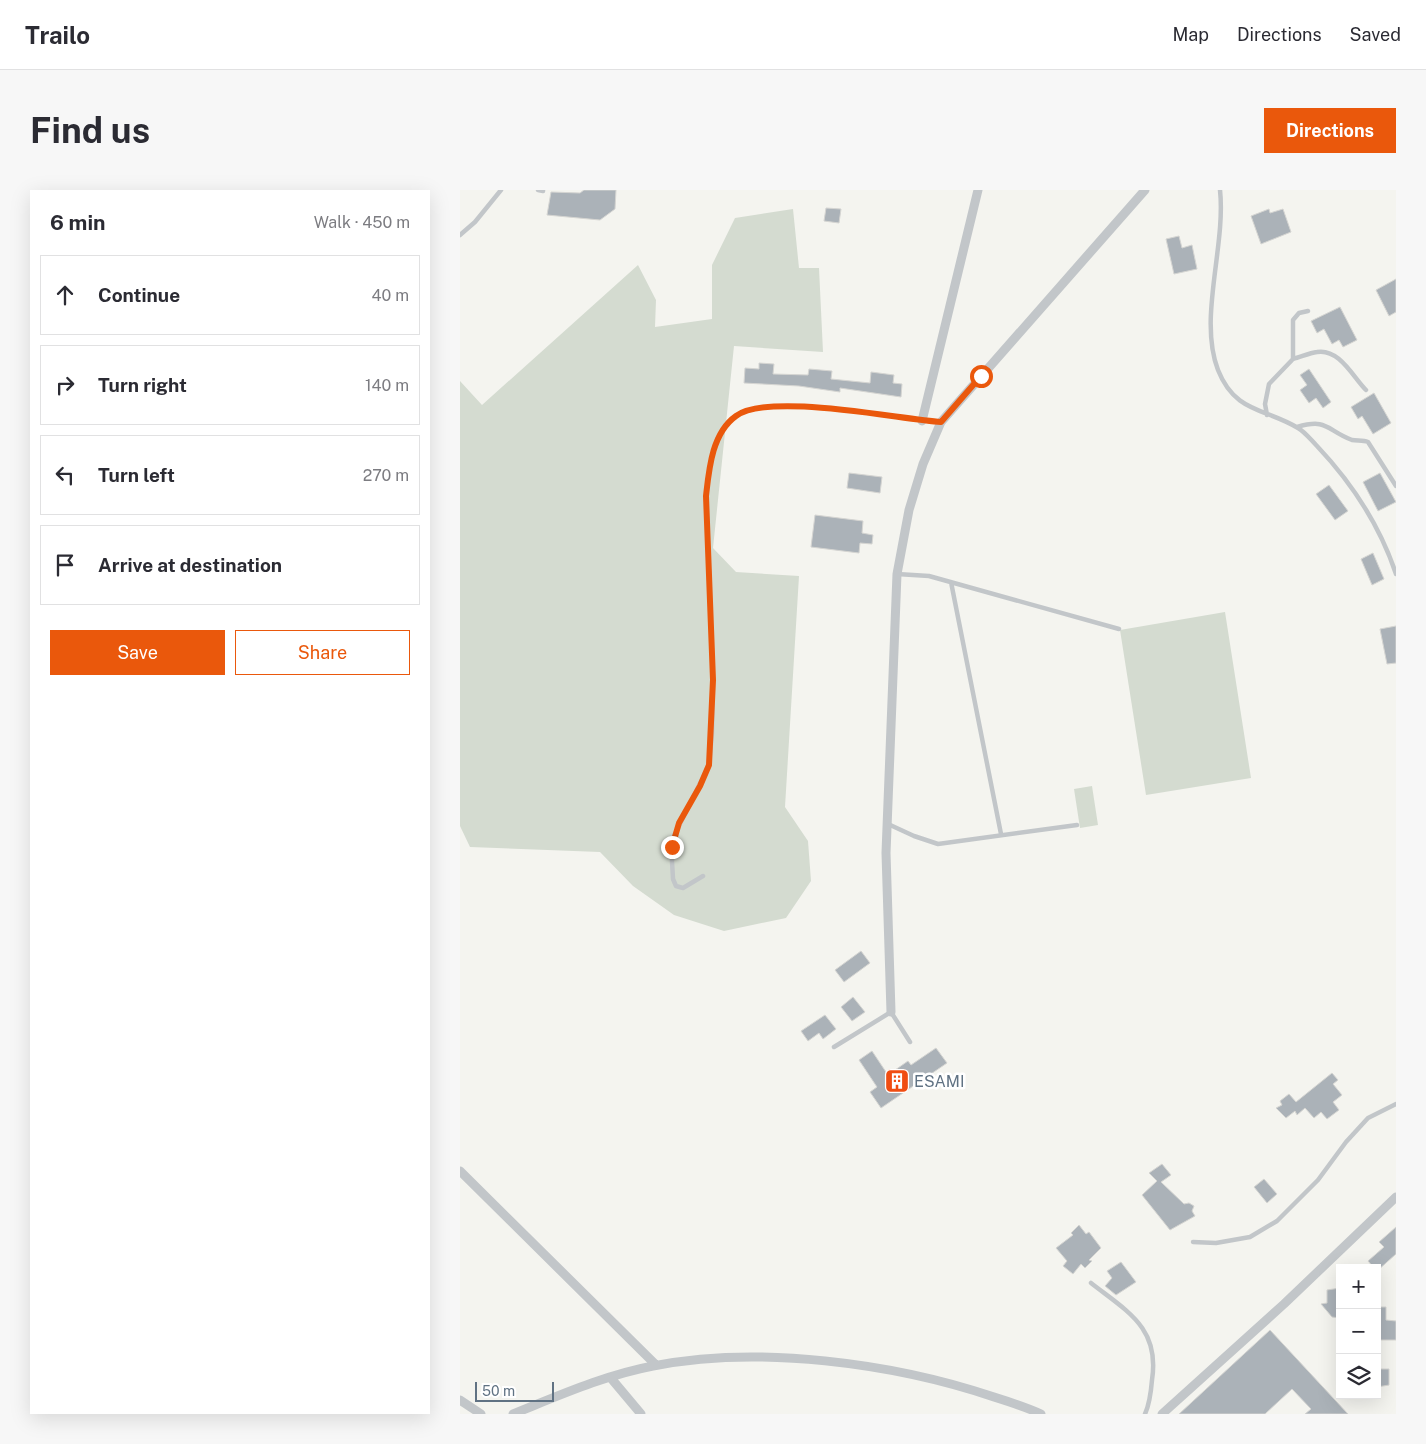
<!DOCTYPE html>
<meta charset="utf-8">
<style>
:root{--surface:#fff;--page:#f7f7f7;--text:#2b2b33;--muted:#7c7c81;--line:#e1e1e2;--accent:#ea580c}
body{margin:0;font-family:"Public Sans",sans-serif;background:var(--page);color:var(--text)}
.controls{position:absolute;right:15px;bottom:15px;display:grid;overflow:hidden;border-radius:0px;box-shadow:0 5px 20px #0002}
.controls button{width:45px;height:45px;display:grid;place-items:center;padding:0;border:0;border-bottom:1px solid var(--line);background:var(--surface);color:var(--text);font:25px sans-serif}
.scale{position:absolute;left:15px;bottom:12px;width:79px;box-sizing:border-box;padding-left:5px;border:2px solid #607283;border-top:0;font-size:14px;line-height:18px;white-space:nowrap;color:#607283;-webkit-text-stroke:4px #fff;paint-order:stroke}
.stop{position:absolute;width:15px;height:15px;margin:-11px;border:4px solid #ea580c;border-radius:50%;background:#fff}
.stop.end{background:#ea580c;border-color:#fff;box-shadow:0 1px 5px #0008}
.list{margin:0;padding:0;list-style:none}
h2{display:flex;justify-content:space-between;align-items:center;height:65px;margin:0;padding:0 20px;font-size:21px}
h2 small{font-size:16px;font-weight:400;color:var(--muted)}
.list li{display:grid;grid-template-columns:32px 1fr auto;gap:15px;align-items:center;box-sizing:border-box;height:80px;margin:0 10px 10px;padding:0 10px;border:1px solid var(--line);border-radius:0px}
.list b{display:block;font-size:19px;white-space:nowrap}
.list em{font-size:16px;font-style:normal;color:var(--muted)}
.actions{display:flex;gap:10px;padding:15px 20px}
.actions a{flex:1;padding:11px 0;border:1px solid var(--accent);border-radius:0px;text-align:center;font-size:18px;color:var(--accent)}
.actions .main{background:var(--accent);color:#fff}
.icon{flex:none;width:28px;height:28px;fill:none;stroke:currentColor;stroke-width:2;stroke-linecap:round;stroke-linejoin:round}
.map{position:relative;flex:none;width:936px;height:1224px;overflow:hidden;border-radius:0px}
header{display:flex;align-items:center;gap:30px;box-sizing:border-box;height:70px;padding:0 25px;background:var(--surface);border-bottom:1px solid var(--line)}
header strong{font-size:24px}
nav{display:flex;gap:28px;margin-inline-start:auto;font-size:18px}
.intro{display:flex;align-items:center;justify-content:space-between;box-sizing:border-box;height:120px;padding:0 30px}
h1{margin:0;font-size:35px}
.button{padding:12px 22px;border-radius:0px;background:var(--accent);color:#fff;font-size:18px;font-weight:700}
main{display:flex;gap:30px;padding:0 30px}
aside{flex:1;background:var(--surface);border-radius:0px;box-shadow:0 5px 20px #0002}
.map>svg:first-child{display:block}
</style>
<header>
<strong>Trailo</strong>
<nav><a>Map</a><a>Directions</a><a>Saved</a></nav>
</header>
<div class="intro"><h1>Find us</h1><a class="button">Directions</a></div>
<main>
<aside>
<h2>6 min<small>Walk · 450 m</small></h2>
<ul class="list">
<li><svg class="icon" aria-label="ahead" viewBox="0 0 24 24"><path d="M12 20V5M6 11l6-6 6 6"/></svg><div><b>Continue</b></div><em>40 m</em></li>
<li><svg class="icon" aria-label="right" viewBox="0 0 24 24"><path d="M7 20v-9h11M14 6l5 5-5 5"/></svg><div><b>Turn right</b></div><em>140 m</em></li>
<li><svg class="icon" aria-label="left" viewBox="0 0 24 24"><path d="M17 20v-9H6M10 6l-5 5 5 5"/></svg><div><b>Turn left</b></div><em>270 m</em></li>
<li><svg class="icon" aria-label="arrive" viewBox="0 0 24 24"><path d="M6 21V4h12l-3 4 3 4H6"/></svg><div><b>Arrive at destination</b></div></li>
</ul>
<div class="actions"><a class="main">Save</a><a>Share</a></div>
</aside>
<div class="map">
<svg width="936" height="1224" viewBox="0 0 936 1224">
<rect width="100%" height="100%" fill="#f4f4ef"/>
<path fill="#d4dbd0" d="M333 19 339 78H359L363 162 274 156 253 358 276 382 339 386 325 617 348 651 351 691 326 728 264 741 214 725 173 696 140 662 10 657 0 636V191L22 215 178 75 196 110 195 137 252 129V75L275 28Z
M765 422 791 588 686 605 660 440Z
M632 596 638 635 620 638 614 599Z"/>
<path fill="#abb2b8" stroke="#d5d5d2" d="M124 0H156L155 19 140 30 87 25 91 2 120 3Z
M366 18 381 19 379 33 364 31Z
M809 19 810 23 823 19 831 42 801 54 791 26Z
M719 46 722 58 732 55 737 79 714 84 706 49Z
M936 89V122L929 126 916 100Z
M880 117 897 150 883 157 879 150 872 154 864 139 857 143 851 131Z
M299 173 314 174 313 184 348 185 349 179 372 181 371 189 410 193 411 182 434 185 433 193 442 194 441 207 380 198V202L339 196 284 193 285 178 299 179Z
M849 179 871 212 863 218 856 208 849 213 840 200 847 195 840 185Z
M914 203 931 233 913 244 902 226 898 229 891 217Z
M389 283 422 287 420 303 387 298Z
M920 283 936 312 918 321 903 292Z
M869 295 888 321 875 330 856 304Z
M355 325 403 331 402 343 413 345 412 354 400 353 399 363 351 357Z
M913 363 924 389 912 395 901 369Z
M936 436V473L927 474 920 439Z
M401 761 410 773 384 792 375 780Z
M393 807 405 822 392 831 381 817Z
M365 825 376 839 363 849 359 843 348 851 341 841Z
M476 858 487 873 421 918 410 902 417 897 399 870 412 861 428 885 448 871 451 875Z
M872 883 878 890 873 894 882 905 873 912 879 920 867 929 861 922 854 928 845 918 837 925 835 921 826 928 816 918 822 915 820 911 829 904 836 912Z
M702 974 711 985 701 992 724 1014 729 1013 734 1016 732 1021 735 1026 710 1040 682 1005 697 991 689 983Z
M804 989 817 1004 807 1013 794 997Z
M619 1035 626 1044 629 1042 641 1058 629 1070 632 1071 625 1078 621 1074 613 1084 603 1076 607 1071 596 1058 613 1045 611 1043Z
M936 1037V1064L917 1081V1078H914L908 1071 924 1057 919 1052Z
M661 1072 676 1092 656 1105 645 1096 652 1088 647 1081Z
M880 1098V1128L872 1127 861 1114 867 1113V1100Z
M917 1117H926V1130L936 1131V1150H917Z
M810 1140 888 1224H845L851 1219 832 1199 805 1224H719Z
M917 1179H929V1195L917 1197Z"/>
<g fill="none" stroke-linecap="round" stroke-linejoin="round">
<path stroke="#c2c6c9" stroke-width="4.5" d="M78 0 83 1
M760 0C766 57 738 128 758 180 775 223 805 218 838 238 845 242 851 250 857 256 891 292 920 336 936 384
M0 45 15 32 41 0
M833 169C841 167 849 163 857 162 879 158 893 187 906 200
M807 225 805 214 809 194 833 169V130L839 123 848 121
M837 237C868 228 866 240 892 250 897 251 903 250 908 252L936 296
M437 384 469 386 659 439
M491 392 541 644
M428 634 454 646 478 654 617 635
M243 686 223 698 216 696 213 689 212 671 214 646 249 575 252 543 253 490 246 306C249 278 252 243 276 226 309 202 437 229 481 232
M374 857 431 822 450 852
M733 1052 756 1053 790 1047 817 1031 858 990 886 952 908 928 936 914
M631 1093C668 1122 700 1138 692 1190 691 1202 690 1213 685 1224"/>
<path stroke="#c2c6c9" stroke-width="9" d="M462 231 518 0
M431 822 426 663 437 384 449 320 463 274 481 232 685 0
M0 981 196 1175
M150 1187 181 1224
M0 1210 21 1224
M53 1224C98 1206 145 1185 193 1176 298 1155 433 1173 534 1207 550 1212 566 1217 581 1224
M702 1224 824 1114 936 1007"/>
</g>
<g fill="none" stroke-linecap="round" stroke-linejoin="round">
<path stroke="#ea580c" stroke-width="6" d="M212 657 219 633 240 596 249 575 253 490 246 306C249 279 252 243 276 226 309 202 437 229 481 232L521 186"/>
</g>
<defs>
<symbol id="building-square" viewBox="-11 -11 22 22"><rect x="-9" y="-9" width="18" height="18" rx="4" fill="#f04d12" stroke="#fff"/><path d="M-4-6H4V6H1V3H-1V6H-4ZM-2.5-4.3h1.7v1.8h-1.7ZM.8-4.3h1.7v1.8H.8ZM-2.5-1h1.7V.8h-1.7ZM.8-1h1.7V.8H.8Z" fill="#fff"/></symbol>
</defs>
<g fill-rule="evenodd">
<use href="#building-square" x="423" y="877" width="28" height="28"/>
</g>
<g text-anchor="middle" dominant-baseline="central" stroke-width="5" stroke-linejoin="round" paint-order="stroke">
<g font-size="16" fill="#607283" stroke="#fff" text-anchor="start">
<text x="454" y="891">ESAMI</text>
</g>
</g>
</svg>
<div class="controls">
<button>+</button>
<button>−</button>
<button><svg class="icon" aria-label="layers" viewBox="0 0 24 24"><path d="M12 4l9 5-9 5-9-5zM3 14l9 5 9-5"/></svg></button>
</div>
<div class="scale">50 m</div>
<div class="stop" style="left:521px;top:186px"></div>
<div class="stop end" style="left:212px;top:657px"></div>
</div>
</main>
